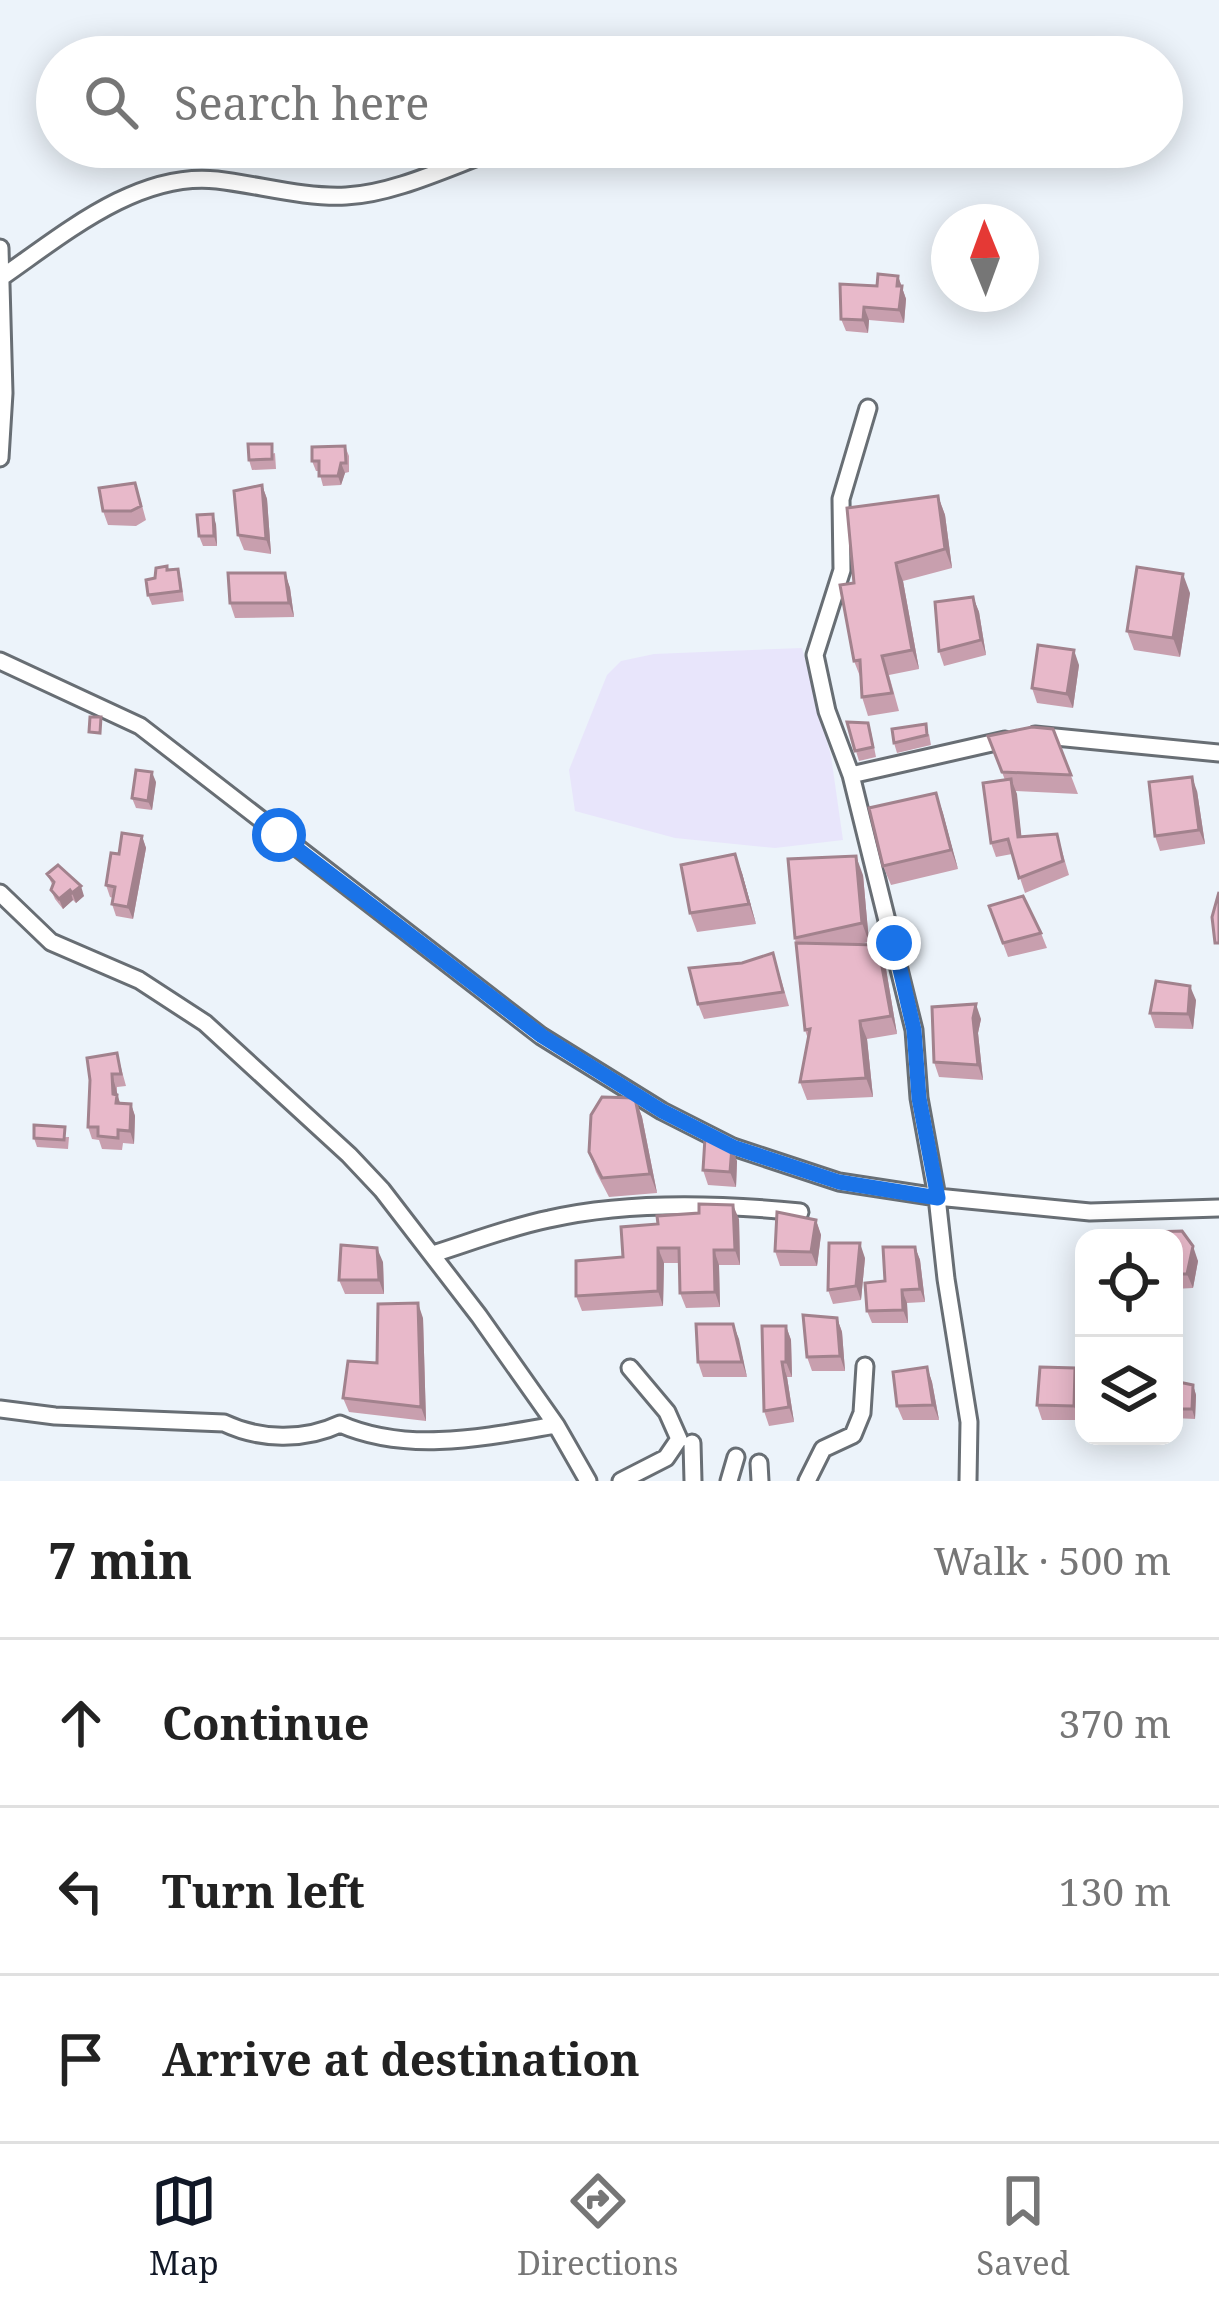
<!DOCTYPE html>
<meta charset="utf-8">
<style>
:root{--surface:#fff;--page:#f2f2f2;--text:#222;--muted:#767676;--line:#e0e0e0;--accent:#111827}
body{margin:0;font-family:"Noto Serif",serif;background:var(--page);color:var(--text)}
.controls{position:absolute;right:36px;bottom:36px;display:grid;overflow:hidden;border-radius:24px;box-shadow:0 6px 30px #0003}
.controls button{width:108px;height:108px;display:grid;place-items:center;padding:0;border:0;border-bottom:3px solid var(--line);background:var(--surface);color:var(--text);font:60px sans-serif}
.compass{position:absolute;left:931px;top:204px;width:108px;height:108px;border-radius:50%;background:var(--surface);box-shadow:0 6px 30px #0003;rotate:359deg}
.stop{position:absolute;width:36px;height:36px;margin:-27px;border:9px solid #1a73e8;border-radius:50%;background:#fff}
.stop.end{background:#1a73e8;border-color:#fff;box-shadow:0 3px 12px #0008}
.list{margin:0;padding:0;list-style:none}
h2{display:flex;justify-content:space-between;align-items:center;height:156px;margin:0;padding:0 48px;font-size:51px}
h2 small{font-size:39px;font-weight:400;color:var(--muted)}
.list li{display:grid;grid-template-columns:78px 1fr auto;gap:36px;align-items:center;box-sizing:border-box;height:168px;padding:0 48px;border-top:3px solid var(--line)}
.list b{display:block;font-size:45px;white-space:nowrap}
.list em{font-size:39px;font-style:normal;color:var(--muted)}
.icon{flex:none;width:66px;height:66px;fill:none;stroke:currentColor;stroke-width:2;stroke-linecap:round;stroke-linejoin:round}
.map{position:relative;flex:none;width:1219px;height:1481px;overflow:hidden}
.search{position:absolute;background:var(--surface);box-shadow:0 6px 30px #0003;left:36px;right:36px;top:36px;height:132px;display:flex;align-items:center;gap:30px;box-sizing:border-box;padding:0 42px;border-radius:66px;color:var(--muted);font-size:45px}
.sheet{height:660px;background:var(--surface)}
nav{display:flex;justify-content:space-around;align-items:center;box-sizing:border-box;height:168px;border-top:3px solid var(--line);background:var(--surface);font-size:33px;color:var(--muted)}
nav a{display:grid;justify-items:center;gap:6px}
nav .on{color:var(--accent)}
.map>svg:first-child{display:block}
</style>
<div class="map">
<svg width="1219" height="1481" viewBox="0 0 1219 1481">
<rect width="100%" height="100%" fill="#ecf3fa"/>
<path fill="#e8e5fb" d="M802 648 831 756 843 840 775 848 675 838 575 811 569 770 607 675 621 661 654 654Z"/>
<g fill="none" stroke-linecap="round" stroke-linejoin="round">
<defs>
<path id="minor" d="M0 248 4 393 0 458
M2 277C64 234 138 171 217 180 260 185 303 198 346 196 396 194 457 163 505 147
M868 408 841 499 842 570 815 655 827 711 851 775 914 1030 919 1098 937 1197 946 1279 969 1422 968 1481
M0 661 140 726 541 1036 662 1111 733 1147 839 1182 937 1197 1090 1212 1219 1208
M1035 735 1219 753
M851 775 1005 740
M0 893 51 942 139 980 205 1023 349 1155 382 1190 479 1316 556 1425 588 1481
M433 1254C471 1242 510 1227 549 1219 627 1201 721 1204 800 1212
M0 1409 55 1416 224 1423C260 1440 304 1441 340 1424 408 1454 486 1437 556 1425
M692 1443 693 1481
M759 1463 760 1481
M621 1481 666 1458 679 1439 667 1412 630 1368
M729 1481 736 1457
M807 1481 823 1449 853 1435 862 1413 865 1366"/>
</defs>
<use href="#minor" stroke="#686e74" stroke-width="21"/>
<use href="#minor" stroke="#fff" stroke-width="15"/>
</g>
<path fill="#c89fae" d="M898 276 906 299 904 323 869 320 868 333 846 331 841 319 877 286Z
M345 446 349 456V472L345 473 341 485 323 486 319 471H316L312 461Z
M275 453 276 469 252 470 249 460Z
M262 485 267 499 271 554 244 550 238 535Z
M938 496 945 515 952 568 903 581 919 669 889 675 899 711 868 716 862 697 861 679 854 661V583Z
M140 498 146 520 136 526 108 525 103 511Z
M216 524 217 546H203L199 536Z
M167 570 181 578 184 601 152 605 148 595 155 578Z
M285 573 290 588 294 617 235 618 230 603Z
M1190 593 1180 657 1134 650 1127 631Z
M973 597 979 612 986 655 944 666 939 651Z
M1079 665 1073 708 1037 703 1032 688Z
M847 722 871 732 876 757 859 761Z
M1053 729 1078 794 1016 791 1021 836 1057 834 1069 875 1025 893 1012 854 996 857 991 843 1005 780 988 736Z
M929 734 931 745 897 753 894 743Z
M156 782 152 810 136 808 132 798Z
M1197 791 1205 844 1160 851 1155 836Z
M936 793 958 869 891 885 883 866Z
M142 836 146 848 133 919 116 916 112 904 113 898 110 897 106 885 119 854Z
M742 873 756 924 697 932 690 913Z
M47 874 84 896 76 903 73 900 63 909 55 899 51 890 53 886Z
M863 875 869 942 859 944 885 963 897 1034 867 1039 873 1097 807 1100 800 1082 808 1039 805 1030 795 938Z
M989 906 1041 933 1047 948 1008 957Z
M773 953 789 1006 704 1019 698 1004 742 963Z
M1196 1000 1193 1029 1155 1028 1150 1013Z
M981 1019 978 1033 983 1080 939 1077 934 1062Z
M117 1053 126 1086 117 1087V1095L120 1103 131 1104 135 1116 134 1144 123 1143 122 1150 102 1149 99 1140 92 1139 88 1127Z
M635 1098 642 1117 657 1193 609 1197 596 1172 589 1152Z
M69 1137 68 1149 37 1147 34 1138Z
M737 1161 736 1187 708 1185 703 1170Z
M739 1219 740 1265H719L720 1307 686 1308 680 1293V1263H664L663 1306 582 1311 576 1296 623 1257Z
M816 1220 821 1235 817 1266H780L775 1251Z
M1174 1238 1198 1261 1193 1288 1174 1289Z
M915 1247 920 1260 925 1302 907 1303 908 1323H872L867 1311 885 1281Z
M865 1258 861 1300 833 1304 828 1290Z
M383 1262 384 1294H345L339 1280Z
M423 1318 426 1421 349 1412 343 1398Z
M837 1318 842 1332 845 1371H812L807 1357Z
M733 1324 747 1377H703L698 1362Z
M786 1326 791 1340 792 1377H787L794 1422 769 1426 764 1411Z
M927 1367 932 1382 939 1420H903L897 1406Z
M1174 1381 1193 1385 1196 1395 1195 1419 1174 1418Z
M1080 1383 1079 1420H1042L1037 1405Z"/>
<path fill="#a2828d" d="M898 276 906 299 904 323 899 310Z
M864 307 869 320 868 333 863 320Z
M341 463 345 473 341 485 338 476Z
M262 485 267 499 271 554 266 539Z
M938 496 945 515 952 568 945 549Z
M213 514 216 524 217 546 214 536Z
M896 563 903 581 919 669 912 650Z
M285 573 290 588 294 617 289 603Z
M1183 574 1190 593 1180 657 1173 638Z
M973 597 979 612 986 655 981 640Z
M1074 650 1079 665 1073 708 1067 694Z
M152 772 156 782 152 810 148 801Z
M1192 777 1197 791 1205 844 1199 830Z
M1011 779 1017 794 1023 851 1018 837Z
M936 793 943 813 958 869 951 850Z
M142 836 146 848 133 919 128 907Z
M735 854 742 873 756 924 749 904Z
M856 856 863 875 869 942 862 923Z
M81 886 84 896 76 903 72 893Z
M70 890 73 900 63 909 59 899Z
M878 945 885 963 897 1034 891 1016Z
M1190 986 1196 1000 1193 1029 1188 1014Z
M976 1004 981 1019 978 1033 983 1080 978 1065 973 1018Z
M860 1021 867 1039 873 1097 866 1078Z
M112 1074 121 1107V1115L113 1094Z
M635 1098 642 1117 657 1193 650 1174Z
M131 1104 135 1116 134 1144 130 1131Z
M732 1146 737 1161 736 1187 730 1172Z
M733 1205 739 1219 740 1265 735 1250Z
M816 1220 821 1235 817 1266 811 1252Z
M860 1243 865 1258 861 1300 856 1286Z
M1193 1246 1198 1261 1193 1288 1187 1274Z
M915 1247 920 1260 925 1302 920 1289Z
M377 1248 383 1262 384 1294 379 1280Z
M658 1248 664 1263 663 1306 658 1291Z
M714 1250 719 1265 720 1307 715 1292Z
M902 1290 907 1303 908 1323 903 1310Z
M418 1303 423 1318 426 1421 421 1407Z
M837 1318 842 1332 845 1371 840 1356Z
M733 1324 739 1339 747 1377 742 1362Z
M786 1326 791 1340 792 1377 786 1362Z
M782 1362 787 1377 794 1422 789 1407Z
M927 1367 932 1382 939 1420 933 1405Z
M1075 1368 1080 1383 1079 1420 1074 1406Z
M1193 1385 1196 1395 1195 1419 1192 1409Z"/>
<path fill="#e8b9ca" stroke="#a2828d" stroke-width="3" d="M878 274 898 276 897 286H902L899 310 864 307 863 320 841 319 840 284 877 286Z
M248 444H272V459L249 460Z
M345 446 346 463H341L338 476H319V461H312V447Z
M135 483 141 506 131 511H103L99 488Z
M262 485 266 539 238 535 234 491Z
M938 496 945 549 896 563 912 650 882 656 892 693 862 697 860 660 854 661 840 585 854 583 847 508Z
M213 514 214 536H199L197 515Z
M167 566V570L178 569 181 591 148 595 146 580 155 578 156 568Z
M1137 567 1183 574 1173 638 1127 631Z
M228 573H285L289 603H230Z
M973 597 981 640 939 651 935 602Z
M1038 645 1074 650 1067 694 1032 688Z
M90 717H101L100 733 89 732Z
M847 722 868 723 873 747 855 751Z
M926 724 927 735 894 743 892 729Z
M1032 727 1053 729 1071 775 1002 772 988 736Z
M136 770 152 772 148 801 132 798Z
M1192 777 1199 830 1155 836 1149 782Z
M1011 779 1018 837 1057 834 1063 861 1019 878 1008 839 991 843 983 783Z
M936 793 951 850 883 866 869 808Z
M122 833 142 836 128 907 112 904 115 887 106 885 111 853 119 854Z
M735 854 749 904 690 913 681 865Z
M856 856 862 923 795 938 788 859Z
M58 865 81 886 72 893 70 890 59 899 51 890 54 882 47 874Z
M1219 892V943H1215L1212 917Z
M1023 896 1041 933 1003 943 989 906Z
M796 943 878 945 891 1016 860 1021 866 1078 800 1082 810 1029 805 1030Z
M773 953 783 992 698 1004 689 968 742 963Z
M1156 981 1190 986 1188 1014 1150 1013Z
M976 1004 973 1018 978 1065 934 1062 932 1007Z
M117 1053 121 1074H112L113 1094 117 1095 116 1103 131 1104 130 1131 118 1130V1138L98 1136V1127H88L90 1080 87 1058Z
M602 1097 635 1098 650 1174 602 1178 589 1152 591 1115Z
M34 1125 65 1127 64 1140 34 1138Z
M705 1138 732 1146 730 1172 703 1170Z
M699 1204 733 1205 735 1250H714L715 1292 680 1293 679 1248H658V1291L576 1296V1261L623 1257 621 1227 658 1224 657 1216 699 1213Z
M777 1212 816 1220 811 1252 775 1251Z
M1182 1231 1193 1246 1187 1274H1174V1238H1152V1232Z
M829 1243H860L856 1286 828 1290Z
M341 1245 377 1248 379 1280H339Z
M883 1247H915L920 1289 902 1290 903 1310 867 1311 865 1283 885 1281Z
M418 1303 421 1407 343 1398 348 1361 377 1363 378 1304Z
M803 1315 837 1318 840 1356 807 1357Z
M696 1324H733L742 1362H698Z
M762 1326H786V1362H782L789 1407 764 1411Z
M927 1367 933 1405 897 1406 893 1372Z
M1040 1367 1075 1368 1074 1406 1037 1405Z
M1174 1381 1193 1385 1192 1409H1174Z"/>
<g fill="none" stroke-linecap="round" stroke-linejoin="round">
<path stroke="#1a73e8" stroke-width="15" d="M279 835 542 1036 662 1111 733 1147 839 1182 938 1198 919 1098 914 1030 894 943"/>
</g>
</svg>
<div class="controls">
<button><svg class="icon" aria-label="locate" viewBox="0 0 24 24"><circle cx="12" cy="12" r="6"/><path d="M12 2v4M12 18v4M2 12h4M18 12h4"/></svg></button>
<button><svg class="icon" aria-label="layers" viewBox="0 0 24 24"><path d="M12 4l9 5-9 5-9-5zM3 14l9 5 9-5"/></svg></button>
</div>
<svg class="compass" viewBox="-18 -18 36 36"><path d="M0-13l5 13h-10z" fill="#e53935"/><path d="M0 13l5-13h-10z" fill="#767676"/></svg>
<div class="stop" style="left:279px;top:835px"></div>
<div class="stop end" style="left:894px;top:943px"></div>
<div class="search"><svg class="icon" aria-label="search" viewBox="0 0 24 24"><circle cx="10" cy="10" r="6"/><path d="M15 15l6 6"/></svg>Search here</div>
</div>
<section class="sheet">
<h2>7 min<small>Walk · 500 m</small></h2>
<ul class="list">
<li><svg class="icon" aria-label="ahead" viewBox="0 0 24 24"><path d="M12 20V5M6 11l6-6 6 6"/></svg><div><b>Continue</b></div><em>370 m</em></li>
<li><svg class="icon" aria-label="left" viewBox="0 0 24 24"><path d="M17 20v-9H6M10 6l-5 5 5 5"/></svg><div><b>Turn left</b></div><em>130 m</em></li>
<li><svg class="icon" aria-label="arrive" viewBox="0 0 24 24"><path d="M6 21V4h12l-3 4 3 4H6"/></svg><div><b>Arrive at destination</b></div></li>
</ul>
</section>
<nav>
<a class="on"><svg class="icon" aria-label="map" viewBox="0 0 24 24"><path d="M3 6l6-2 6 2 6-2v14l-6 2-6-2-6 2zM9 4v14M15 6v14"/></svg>Map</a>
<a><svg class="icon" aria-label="directions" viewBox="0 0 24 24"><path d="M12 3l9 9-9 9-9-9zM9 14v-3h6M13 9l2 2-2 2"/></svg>Directions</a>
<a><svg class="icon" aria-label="saved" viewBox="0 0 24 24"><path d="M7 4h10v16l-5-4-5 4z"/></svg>Saved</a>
</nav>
